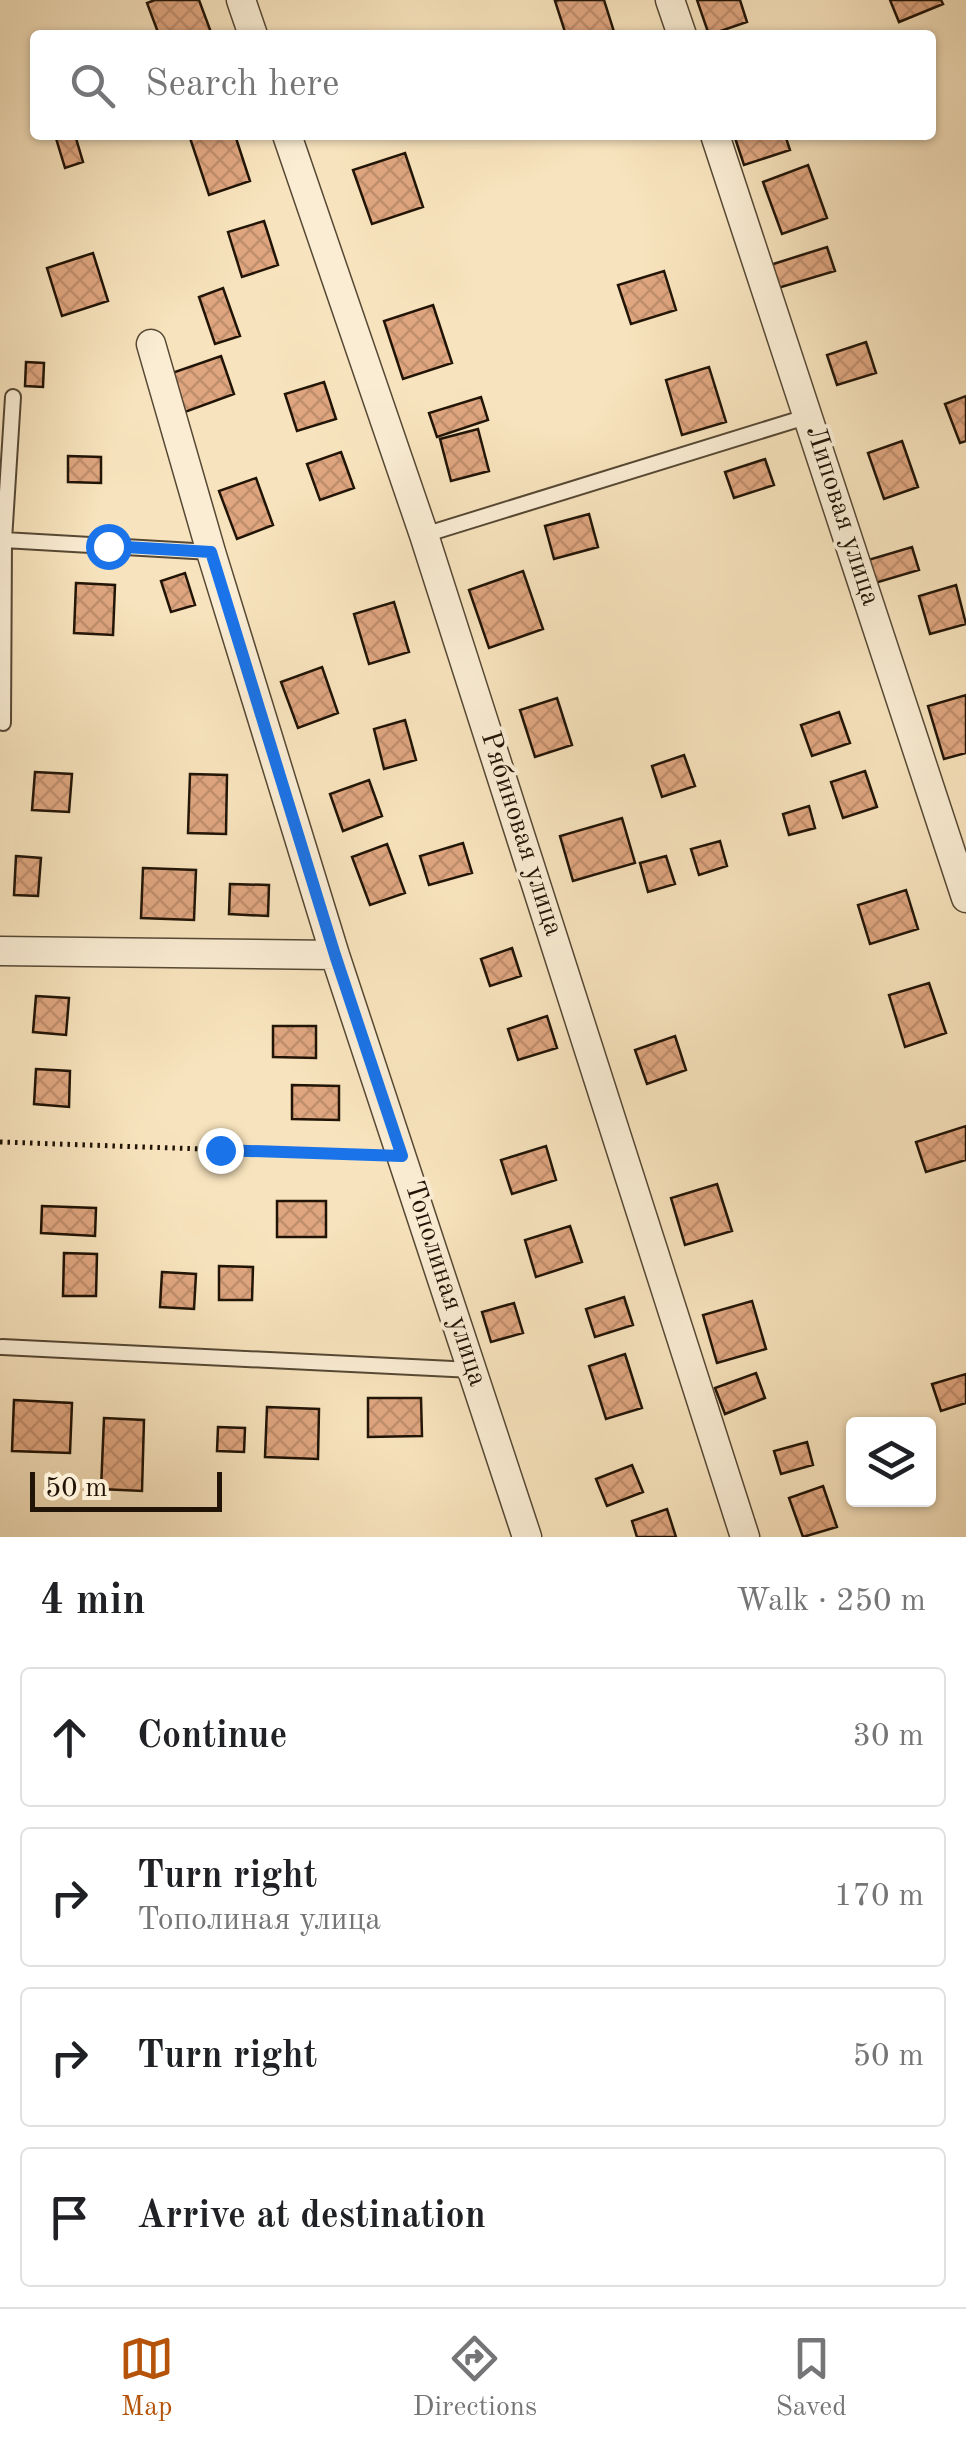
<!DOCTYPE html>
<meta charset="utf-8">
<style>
:root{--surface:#fff;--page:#f2f2f2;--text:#202124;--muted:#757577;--line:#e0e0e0;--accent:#b45309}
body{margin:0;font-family:"Old Standard TT",serif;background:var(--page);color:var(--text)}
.controls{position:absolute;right:30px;bottom:30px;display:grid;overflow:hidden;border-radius:10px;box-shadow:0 2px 8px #0004}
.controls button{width:90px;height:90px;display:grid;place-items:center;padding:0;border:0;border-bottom:2px solid var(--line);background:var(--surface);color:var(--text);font:50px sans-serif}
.scale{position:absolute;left:30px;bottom:25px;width:192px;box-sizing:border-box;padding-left:10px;border:5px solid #211406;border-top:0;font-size:28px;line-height:35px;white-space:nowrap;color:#211406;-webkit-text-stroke:8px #faedd4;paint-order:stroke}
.stop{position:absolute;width:30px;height:30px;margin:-22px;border:8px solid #1a73e8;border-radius:50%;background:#fff}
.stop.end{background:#1a73e8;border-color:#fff;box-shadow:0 2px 10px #0008}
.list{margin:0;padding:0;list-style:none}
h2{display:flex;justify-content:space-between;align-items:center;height:130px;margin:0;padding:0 40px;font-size:42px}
h2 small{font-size:32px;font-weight:400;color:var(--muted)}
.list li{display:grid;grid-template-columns:65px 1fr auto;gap:30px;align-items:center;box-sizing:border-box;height:140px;margin:0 20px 20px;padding:0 20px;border:2px solid var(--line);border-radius:10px}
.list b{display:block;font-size:38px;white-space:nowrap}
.list p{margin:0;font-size:32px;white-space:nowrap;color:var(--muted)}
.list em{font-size:32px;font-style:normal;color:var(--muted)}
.icon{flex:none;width:55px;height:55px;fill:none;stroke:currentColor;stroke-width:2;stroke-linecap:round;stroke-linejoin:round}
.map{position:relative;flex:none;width:966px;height:1537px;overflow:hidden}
.search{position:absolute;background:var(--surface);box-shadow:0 2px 8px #0004;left:30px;right:30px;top:30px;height:110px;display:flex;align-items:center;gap:25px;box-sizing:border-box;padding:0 35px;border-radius:10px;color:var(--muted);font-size:38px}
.sheet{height:770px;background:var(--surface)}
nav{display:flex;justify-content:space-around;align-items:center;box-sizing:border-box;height:140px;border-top:2px solid var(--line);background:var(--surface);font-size:28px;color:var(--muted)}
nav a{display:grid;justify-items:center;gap:5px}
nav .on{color:var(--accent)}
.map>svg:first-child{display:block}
</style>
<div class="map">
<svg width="966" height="1537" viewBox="0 0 966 1537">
<defs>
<pattern id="building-cross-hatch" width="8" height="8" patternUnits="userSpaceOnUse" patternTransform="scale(2.5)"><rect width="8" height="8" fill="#dfa680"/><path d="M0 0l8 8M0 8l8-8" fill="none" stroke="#bf8e6d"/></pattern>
</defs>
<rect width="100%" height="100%" fill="#f7e3bd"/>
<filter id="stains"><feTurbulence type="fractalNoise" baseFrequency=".002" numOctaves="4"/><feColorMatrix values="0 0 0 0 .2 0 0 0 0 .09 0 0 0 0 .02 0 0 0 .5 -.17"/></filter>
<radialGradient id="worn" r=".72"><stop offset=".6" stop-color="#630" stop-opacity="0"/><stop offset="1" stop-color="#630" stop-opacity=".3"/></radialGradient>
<path fill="url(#building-cross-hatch)" stroke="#211406" stroke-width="2.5" d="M155 0H199L212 35H159L147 3Z
M559 0H604L615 35H566L555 1Z
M697 0H740L747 22 709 35Z
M890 0H941L943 4 899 22Z
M55 135H75L83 162 65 168Z
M189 135H235L250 181 209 195Z
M734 135H785L790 150 744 165Z
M405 153 423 207 372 224 353 170Z
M808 165 827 218 782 234 763 182Z
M264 221 278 265 242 277 228 232Z
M827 247 835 271 778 288 770 265Z
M93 253 108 301 62 316 47 268Z
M664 271 676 310 631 324 618 285Z
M223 288 240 336 215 344 199 297Z
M433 305 452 363 403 379 384 321Z
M866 342 876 373 837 385 827 355Z
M221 356 234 394 185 412 172 373Z
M26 362 44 363 43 387 25 386Z
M709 367 726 422 682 435 666 380Z
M324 382 336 419 297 431 285 394Z
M966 396V441L960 443 945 404Z
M481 397 488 420 437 437 429 413Z
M478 429 489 471 451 481 440 439Z
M902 441 918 487 884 499 868 453Z
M341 452 354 488 320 500 307 464Z
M68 456 101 457V483L68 482Z
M765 459 774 485 734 498 725 472Z
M256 478 273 525 237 539 219 491Z
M589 514 598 547 554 559 545 526Z
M912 547 919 570 875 583 868 560Z
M523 571 543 629 489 648 469 590Z
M185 573 195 605 171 612 161 581Z
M76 583 115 585 113 635 74 633Z
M956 585 966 624 930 634 919 596Z
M394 602 409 652 369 664 354 614Z
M322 667 338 713 298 728 281 682Z
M966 695V753L944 759 928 706Z
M557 698 572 745 535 757 520 710Z
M839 712 850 743 812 756 801 725Z
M405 720 416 760 384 769 374 729Z
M684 755 695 786 662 797 652 766Z
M865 771 877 807 843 818 831 782Z
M35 772 72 774 69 812 32 810Z
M190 774 227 775 226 834 188 833Z
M369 780 382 816 343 831 330 794Z
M809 806 815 828 789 835 783 814Z
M622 818 635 863 573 881 560 836Z
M720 841 727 866 699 875 691 849Z
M463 843 472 873 429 885 420 856Z
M387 844 405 893 370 905 352 857Z
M16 856 41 858 38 896 14 895Z
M666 856 675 884 648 892 640 863Z
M143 868 196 870 194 920 141 918Z
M230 884 269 885 268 916 229 914Z
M906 890 918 929 870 944 858 905Z
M512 948 521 976 490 986 481 959Z
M929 983 946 1033 905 1047 889 995Z
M36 996 69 998 66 1035 33 1032Z
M547 1016 557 1048 518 1060 508 1029Z
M273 1026H316V1058L273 1057Z
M675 1036 686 1070 647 1084 635 1050Z
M36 1069 70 1071 69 1107 34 1104Z
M292 1085 339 1086V1120L292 1119Z
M966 1126V1160L926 1172 916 1142Z
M546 1146 556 1180 512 1194 501 1160Z
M717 1184 732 1231 685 1245 671 1198Z
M277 1201H326V1237H277Z
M42 1206 96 1208 95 1236 41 1233Z
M570 1226 582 1262 536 1277 525 1240Z
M64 1253 97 1254 96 1296H63Z
M219 1266 253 1267 252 1300H219Z
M162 1272 196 1274 194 1309 160 1307Z
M624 1297 633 1325 595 1337 586 1309Z
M752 1301 766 1349 717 1363 703 1315Z
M514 1303 523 1333 491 1342 482 1312Z
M625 1354 642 1408 606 1419 589 1366Z
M756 1373 765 1398 725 1414 715 1388Z
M966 1374V1403L941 1411 932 1384Z
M368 1398H421L422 1436 368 1437Z
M14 1400 72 1403 70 1453 12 1451Z
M267 1407 319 1409 318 1459 265 1457Z
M104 1418 144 1420 142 1491 101 1489Z
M218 1427 245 1428 244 1452 217 1451Z
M807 1442 813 1465 781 1474 774 1451Z
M632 1465 643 1492 607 1506 596 1479Z
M823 1486 837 1527 803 1537 789 1498Z
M667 1509 676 1537H637L632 1521Z"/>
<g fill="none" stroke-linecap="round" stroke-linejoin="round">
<defs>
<path id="service" d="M424 535 809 416
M4 540 211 552
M3 723 4 540 13 397
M2 1347 473 1370"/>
<path id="minor" d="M241 0 253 35
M670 0 682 35
M287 135 424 535 745 1537
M715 135 966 898
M151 344 211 552 335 955 527 1537
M0 951 335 955"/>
</defs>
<use href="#service" stroke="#564834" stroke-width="18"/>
<use href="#minor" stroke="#564834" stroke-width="31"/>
<path stroke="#211406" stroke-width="5" stroke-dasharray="2.5 5" stroke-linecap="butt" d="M0 1142 377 1155"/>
<use href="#service" stroke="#faedd4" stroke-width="14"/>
<use href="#minor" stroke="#faedd4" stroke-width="28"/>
</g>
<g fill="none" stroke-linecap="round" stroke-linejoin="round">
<path stroke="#1a73e8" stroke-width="12" d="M108 546 211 552 335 955 402 1156 220 1150"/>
</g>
<g text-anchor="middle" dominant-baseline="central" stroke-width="8" stroke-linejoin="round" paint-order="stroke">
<g font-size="28" fill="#211406" stroke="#faedd4">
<text transform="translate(842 516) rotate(72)">Липовая улица</text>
<text transform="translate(521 834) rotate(72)">Рябиновая улица</text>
<text transform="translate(445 1284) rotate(72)">Тополиная улица</text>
</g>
</g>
<rect width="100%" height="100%" filter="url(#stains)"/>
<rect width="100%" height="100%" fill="url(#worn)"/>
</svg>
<div class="controls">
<button><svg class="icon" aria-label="layers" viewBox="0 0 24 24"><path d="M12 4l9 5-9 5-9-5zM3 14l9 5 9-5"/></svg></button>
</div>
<div class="scale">50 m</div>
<div class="stop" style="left:108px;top:546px"></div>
<div class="stop end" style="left:220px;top:1150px"></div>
<div class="search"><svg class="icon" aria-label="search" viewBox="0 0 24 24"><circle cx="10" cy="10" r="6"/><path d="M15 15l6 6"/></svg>Search here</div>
</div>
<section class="sheet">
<h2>4 min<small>Walk · 250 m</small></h2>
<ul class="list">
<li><svg class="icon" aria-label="ahead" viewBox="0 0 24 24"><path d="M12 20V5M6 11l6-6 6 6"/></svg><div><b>Continue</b></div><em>30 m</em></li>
<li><svg class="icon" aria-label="right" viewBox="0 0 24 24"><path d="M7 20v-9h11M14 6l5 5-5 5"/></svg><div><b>Turn right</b><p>Тополиная улица</p></div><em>170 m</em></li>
<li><svg class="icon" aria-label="right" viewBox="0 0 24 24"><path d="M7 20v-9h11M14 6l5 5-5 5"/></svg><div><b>Turn right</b></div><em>50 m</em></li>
<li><svg class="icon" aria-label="arrive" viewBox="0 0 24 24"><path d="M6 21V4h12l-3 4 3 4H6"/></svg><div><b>Arrive at destination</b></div></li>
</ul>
</section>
<nav>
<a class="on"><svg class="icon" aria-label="map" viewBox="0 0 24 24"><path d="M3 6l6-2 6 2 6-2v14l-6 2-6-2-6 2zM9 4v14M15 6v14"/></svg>Map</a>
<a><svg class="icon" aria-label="directions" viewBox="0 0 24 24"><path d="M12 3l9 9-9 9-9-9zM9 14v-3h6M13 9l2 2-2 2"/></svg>Directions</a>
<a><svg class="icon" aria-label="saved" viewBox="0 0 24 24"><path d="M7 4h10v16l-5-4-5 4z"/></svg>Saved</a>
</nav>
